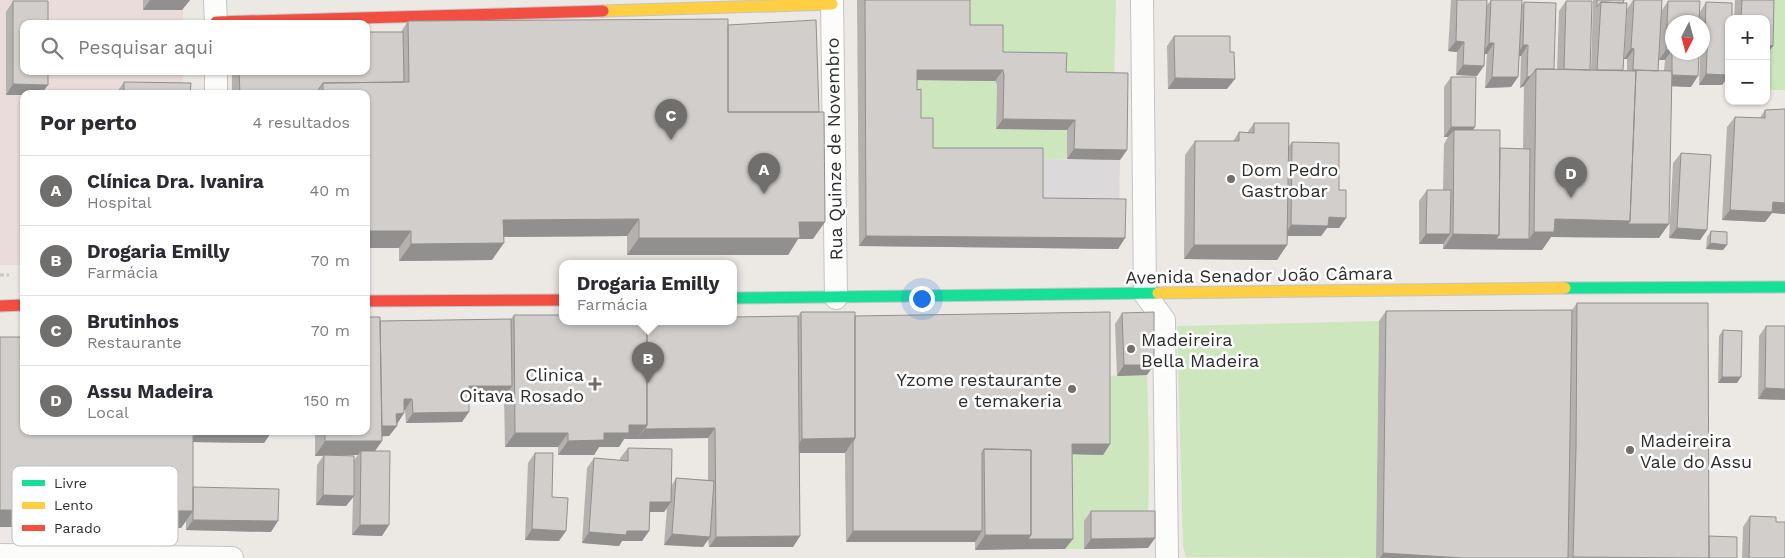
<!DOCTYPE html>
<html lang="pt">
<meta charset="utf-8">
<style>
:root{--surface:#fff;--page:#f2f2f3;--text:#2b2b33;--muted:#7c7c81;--line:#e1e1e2;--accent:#706f6e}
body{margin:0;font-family:"Work Sans",sans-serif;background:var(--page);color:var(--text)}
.controls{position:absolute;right:15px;top:15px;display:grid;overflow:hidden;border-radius:10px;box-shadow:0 1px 4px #0004}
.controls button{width:45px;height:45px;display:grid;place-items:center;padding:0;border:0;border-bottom:1px solid var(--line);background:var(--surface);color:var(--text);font:25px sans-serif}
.compass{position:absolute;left:1665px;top:15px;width:45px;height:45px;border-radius:50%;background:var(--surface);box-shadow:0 1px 4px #0004;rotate:186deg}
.you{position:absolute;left:921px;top:298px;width:18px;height:18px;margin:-12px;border:4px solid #fff;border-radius:50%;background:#1a73e8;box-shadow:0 0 0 8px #1a73e833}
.badge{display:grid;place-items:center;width:32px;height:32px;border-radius:50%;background:var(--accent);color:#fff;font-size:16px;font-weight:700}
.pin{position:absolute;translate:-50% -41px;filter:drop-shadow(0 1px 2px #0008)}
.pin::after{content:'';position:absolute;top:26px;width:18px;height:15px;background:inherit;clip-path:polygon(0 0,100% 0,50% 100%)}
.popup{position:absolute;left:559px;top:260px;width:178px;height:65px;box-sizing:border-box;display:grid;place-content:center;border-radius:10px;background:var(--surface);filter:drop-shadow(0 1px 4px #0005);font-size:16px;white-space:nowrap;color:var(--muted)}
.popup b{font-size:19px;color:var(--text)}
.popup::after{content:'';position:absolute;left:50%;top:100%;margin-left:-10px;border:10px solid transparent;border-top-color:var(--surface)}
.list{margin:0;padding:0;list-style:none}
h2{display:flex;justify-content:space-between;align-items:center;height:65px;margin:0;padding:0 20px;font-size:21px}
h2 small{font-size:16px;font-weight:400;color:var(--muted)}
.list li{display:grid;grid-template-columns:32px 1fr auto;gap:15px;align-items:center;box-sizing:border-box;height:70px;padding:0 20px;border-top:1px solid var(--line)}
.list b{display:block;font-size:19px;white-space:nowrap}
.list p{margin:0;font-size:16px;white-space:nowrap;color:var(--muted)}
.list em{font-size:16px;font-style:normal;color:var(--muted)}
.icon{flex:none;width:28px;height:28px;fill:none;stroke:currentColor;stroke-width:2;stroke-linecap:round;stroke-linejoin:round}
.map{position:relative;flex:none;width:1785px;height:558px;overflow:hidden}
.search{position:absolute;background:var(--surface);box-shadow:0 1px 4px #0004;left:20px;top:20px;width:350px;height:55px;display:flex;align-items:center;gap:12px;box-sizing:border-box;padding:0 18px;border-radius:10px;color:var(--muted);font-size:19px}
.panel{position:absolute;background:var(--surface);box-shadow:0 1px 4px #0004;left:20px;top:90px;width:350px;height:345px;border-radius:10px}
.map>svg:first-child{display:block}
</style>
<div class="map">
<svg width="1785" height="558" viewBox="0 0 1785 558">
<rect width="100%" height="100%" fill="#ece8e4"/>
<path fill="#dcd9db" d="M1036 159 1120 160 1119 209 1035 208Z"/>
<path fill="#e9dcdb" d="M0 0H183V24H24V71H183V93L24 94V265H0Z"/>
<path fill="#cee6be" d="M963 0H1116L1114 83 995 63 963 36Z
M1767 0H1785V90H1766Z
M910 80 995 81 997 85 996 129 1067 130V159L925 158 914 129Z
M1379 321 1376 558 1186 557 1183 546 1177 326Z
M1147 375 1149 454 1148 521 1104 549H1065V454L1101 376Z"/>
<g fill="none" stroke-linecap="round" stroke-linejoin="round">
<defs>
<path id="street" d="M215 0 216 24
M832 0 836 298
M1142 0 1145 294 1164 320 1167 558
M216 94V71
M0 555 232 558"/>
<path id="fast" d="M1565 288 1785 287
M733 298 1158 293"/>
<path id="slow" d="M603 11 832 4
M1158 293 1565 288"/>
<path id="jam" d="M216 22 603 11
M366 301 563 300
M0 306 24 305"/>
</defs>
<use href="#street" stroke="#c5c4c5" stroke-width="24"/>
<use href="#fast" stroke="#c5c4c5" stroke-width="13"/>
<use href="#slow" stroke="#c5c4c5" stroke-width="13"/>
<use href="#jam" stroke="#c5c4c5" stroke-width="13"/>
<path stroke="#c9c9c8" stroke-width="3" stroke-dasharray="4 2.5" stroke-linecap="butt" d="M0 275H9"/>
<use href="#street" stroke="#fcfcfb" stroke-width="22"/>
<use href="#fast" stroke="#16e098" stroke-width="11"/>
<use href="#slow" stroke="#ffcf43" stroke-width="11"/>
<use href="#jam" stroke="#f24e42" stroke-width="11"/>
</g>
<path fill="#b4b1af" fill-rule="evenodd" d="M143 0H190L182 10H143Z
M857 0H970V25L1003 52 1066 72 1127 150 1120 160 1067 159V130L996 129 997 85 995 81 917 80V90L921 118 933 148 1043 198 1125 238 1118 249 859 246Z
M1451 0H1487V5L1491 0 1521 6 1524 2 1554 69H1557L1559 11 1566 1 1590 70H1591L1593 0H1624L1623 70H1627V59H1624L1627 9 1633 0H1662V10L1668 1 1700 12 1706 2 1722 85H1699L1700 52H1702V22H1672L1691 87 1672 86 1659 238 1551 237 1542 250 1443 249V244H1419V201L1427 190H1443L1444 144 1448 137H1444V87L1451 77 1473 130 1500 148 1523 149 1524 86 1520 88 1521 56H1519L1518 77 1511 87 1485 88 1487 54H1485L1477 76 1456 75 1457 52 1448 51ZM1659 60H1665L1664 71H1658Z
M1735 0H1774L1773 46 1766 55V19H1734Z
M13 1 48 85 41 94H24V95H6V12Z
M408 21 728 25 813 239H798L788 255H627V236L504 237 492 260 399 261V248L366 94H232V71H366L401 32Z
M1174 36 1227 89H1168L1167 46Z
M124 82 190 94H117V92Z
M1785 109V214L1772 213 1765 222 1722 220 1727 127 1735 117 1760 118 1765 110Z
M1254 123 1288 147 1292 142 1339 190 1346 218 1339 228H1327L1321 236H1288L1287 245 1277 260 1184 259 1185 155 1195 141H1233L1239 132 1247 133Z
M1681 153 1707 230 1700 240 1669 238 1673 163Z
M24 200V258H22V203Z
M1711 231 1723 250 1706 249 1707 237Z
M1577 303 1708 536 1737 558H1376L1379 321 1386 311 1572 310Z
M801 312 855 316 1110 444 1103 455 1072 454 1065 549 975 550V542H846L845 452 800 453V536L793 547H709L708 539 703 547 664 545 667 508 664 512H650L649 531 642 541H622L619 546 582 543 587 468 594 458 620 460V458L628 448 672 485 676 478 708 480V438L624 439 619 447H599L594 455H558V447H505L504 396 469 397 462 422 406 423 405 410H404V413L397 424 389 436H382V441L375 451 382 536 352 535 353 497 346 506 316 505 317 465 324 455 315 456V431H366L380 321 511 319 514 315 563 322 798 316ZM335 455H358L354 460Z
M1122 313 1147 375 1117 376 1115 324Z
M1766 326H1785V400L1758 399 1759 336Z
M1723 330 1737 383H1718L1719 336Z
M24 431H272L264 443 193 442V487L271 532 186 530V521L181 528Z
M535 453 552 497 559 541 525 540 528 463Z
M1091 511 1155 538 1148 548 1084 549V521Z
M1750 516 1776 522 1785 558H1742L1743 527Z"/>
<path fill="#92908e" d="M150 0H190L182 10H143Z
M1705 32H1708L1702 40V35Z
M1456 41 1464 42 1457 52 1448 51Z
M1489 43H1494L1487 54H1482Z
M1523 45H1528L1521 56H1516Z
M1766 45 1773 46 1766 55Z
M1631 48 1634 49 1627 59H1624Z
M1666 50H1672L1665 60H1659Z
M1463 65 1484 66 1477 76 1456 75Z
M917 70H1003L995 81 910 80Z
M1706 74 1729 75V76L1722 85H1699Z
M1671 75 1698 76 1691 87 1664 86Z
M1531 76 1524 86 1520 88 1527 77Z
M1492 77H1518L1511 87 1485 88Z
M1175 78 1235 79 1227 89H1168Z
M13 84 48 85 41 94H24V95H6Z
M1003 119 1075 120 1067 130 996 129Z
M1451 127H1475L1468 138 1454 130 1448 137H1444Z
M1074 149 1127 150 1120 160 1067 159Z
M1773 202 1785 203V214L1772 213 1765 222 1722 220 1730 210Z
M1329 217 1346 218 1339 228H1327L1321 236H1284L1291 225Z
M639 219 627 236 491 237 503 220Z
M1555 219 1630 221 1669 224 1659 238 1551 237 1542 250 1443 249 1453 234 1499 235 1529 239 1534 232Z
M799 222H825L813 239H798L788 255H627L639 238Z
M1677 228 1707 230 1700 240 1669 238Z
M366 231H411L399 248H366Z
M1426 234H1450L1443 244H1419Z
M866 236 1125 238 1118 249 859 246Z
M504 243 492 260 399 261 411 244Z
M1710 243 1727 245 1723 250 1706 249Z
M1194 245H1287L1277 260 1184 259Z
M1124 365H1154L1147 375 1117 376Z
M1722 377H1741L1737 383H1718Z
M469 386H512L505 396 462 397Z
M1765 388 1785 389V400L1758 399Z
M404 399H412L405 410H397Z
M469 412 462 422 406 423 413 413Z
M404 413 397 424H389L396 414Z
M629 425H647L637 439H624L619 447H599L594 455H558L568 441Z
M379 426H397L389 436 372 437Z
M715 428 708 438 637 439 645 429Z
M197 431H272L264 443 190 442Z
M515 433H568L558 447H505Z
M855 438 845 453H792L802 439Z
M325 441H382L372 455 361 451 358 455 315 456Z
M1072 444H1110L1103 455 1065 454Z
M323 495 354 496 346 506 316 505Z
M650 502H671L664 512H642Z
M0 510 193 511 181 528 0 527Z
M193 520 278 521 271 532 186 530Z
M360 525H389L382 536 352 535Z
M532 529 566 531 559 541 525 540Z
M627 531H649L642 541H622L619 546 582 543 589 532Z
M853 531H982L975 542H846Z
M672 534 710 537 703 547 664 545Z
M985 535H1031L1021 549 975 550Z
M800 536 793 547H709L716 537Z
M1155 538 1148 548 1084 549 1091 539Z
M1028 539H1073L1065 549H1021Z
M1383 553 1463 558H1380Z"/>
<path fill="#d1cecb" stroke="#92908e" d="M865 0H970V25H1003V52L1067 53 1066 72 1128 73 1127 150 1074 149 1075 120 1003 119 1004 75 1003 70H917V90L921 89V118H933V148H1043V198L1126 199 1125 238 866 236Z
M1457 0H1487L1484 66 1463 65 1464 42 1456 41Z
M1491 0H1522L1518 77H1492L1494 43H1489Z
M1597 0H1624L1623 3 1601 2 1597 7Z
M1634 0H1662L1658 71 1633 70 1634 49 1631 48Z
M1742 0H1774L1773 46 1766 45V19H1741Z
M13 1H48V24H24V71H48V85L13 84Z
M1566 1H1592L1590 70 1564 69Z
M1668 1H1700L1699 22H1672V52H1699L1698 76 1672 75V50H1666Z
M1524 2 1556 3 1554 69H1536L1531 76 1527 77 1528 45H1523Z
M1601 2 1627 3 1623 70H1597Z
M1706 2 1732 3V19H1729V75L1706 74 1708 32H1705Z
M728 19V112H824L825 222H799L800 238H639V219L503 220 504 243 411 244V231H366V94H323V83L409 82 408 21Z
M816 20 819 112H728V25Z
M366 32H403L404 82 323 83 318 90V94H240L239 71H366Z
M1174 36H1230V52H1234L1235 79 1175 78Z
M1536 69 1636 71 1630 221 1555 219 1554 232H1534Z
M1632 70 1672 71 1669 224H1628L1630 221 1636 71Z
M1451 77H1476L1475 127H1451Z
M124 82 191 83 190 94H124Z
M1785 109V203L1773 202 1772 212 1730 210 1735 117 1765 118V110Z
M1254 123H1289L1287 245H1194L1195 141H1239V132L1254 133Z
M1454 130H1500L1499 235 1453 234Z
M1292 142 1339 143V190H1346V218L1329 217 1328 226 1291 225Z
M1500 148 1530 149 1529 239H1496L1499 235Z
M1681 153 1711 155 1707 230 1677 228Z
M1427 190H1451L1450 234H1426Z
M1711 231 1727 232V245L1710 243Z
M1577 303H1708L1709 558 1573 557 1576 448Z
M1572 310 1568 558H1463L1383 553 1386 311Z
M801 312H855V438L802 439Z
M1110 312V444H1072L1073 539H1028L1031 535V450L984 449 982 453V531H853V442L855 438V316Z
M1154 312V365H1124L1122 313Z
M514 315H563V322H647V425H629V433H604V440L568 441V433H515Z
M798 316 800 536 716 537 715 428 645 429 647 425V322H733V317Z
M366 317H380L382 441H325V431H366Z
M511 319 512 386H469V412L413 413 412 399H404V413L396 414 397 426H382L380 321Z
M1766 326H1785V389L1765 388Z
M1723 330 1742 331 1741 377H1722Z
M0 337H24V431H193V511L0 510Z
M628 448 672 449 671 502H650L649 531H627L626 535 589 532 594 458 628 461Z
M984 449 1031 450V535H985Z
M361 451H390L389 525H360Z
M535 453H553L552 497 568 498 566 531 532 529Z
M324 455 354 456V496L323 495Z
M676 478 714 481 710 537 672 534Z
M193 487 279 489 278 521 193 520Z
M1091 511H1155V538L1091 539Z
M1750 516 1776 517V522H1785V558H1749Z
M1709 536 1737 537V558H1709Z"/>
<g fill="#706f6e" stroke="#fff" stroke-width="2">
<circle cx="1231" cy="179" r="5"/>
<circle cx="1131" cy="349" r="5"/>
<path d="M592.5 376.5h5v5h5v5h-5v5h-5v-5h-5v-5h5z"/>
<circle cx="1072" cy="389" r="5"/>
<circle cx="1630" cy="450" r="5"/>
</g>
<g text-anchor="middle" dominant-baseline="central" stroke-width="5" stroke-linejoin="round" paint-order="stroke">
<g font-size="18" fill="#2e2e2e" stroke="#fff">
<text transform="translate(834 149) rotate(-91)">Rua Quinze de Novembro</text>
<text transform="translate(1259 275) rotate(-1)">Avenida Senador João Câmara</text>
</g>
<g font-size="18" fill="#2e2e2e" stroke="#fff" text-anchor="start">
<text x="1241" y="169">Dom Pedro<tspan x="1241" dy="21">Gastrobar</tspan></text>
<text x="1141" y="339">Madeireira<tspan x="1141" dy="21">Bella Madeira</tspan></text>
<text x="584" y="374" text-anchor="end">Clinica<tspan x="584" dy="21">Oitava Rosado</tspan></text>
<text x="1062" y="379" text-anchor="end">Yzome restaurante<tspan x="1062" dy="21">e temakeria</tspan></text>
<text x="1640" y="440">Madeireira<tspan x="1640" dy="21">Vale do Assu</tspan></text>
</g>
</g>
<rect x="12" y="466" width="166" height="80" rx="8" fill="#fff" stroke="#c0c0c0" stroke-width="1"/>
<rect x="22" y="480" width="23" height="6" fill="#16e098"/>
<rect x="22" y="502" width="23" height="7" fill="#ffcf43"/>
<rect x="22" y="525" width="23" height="6" fill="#f24e42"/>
<g font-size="14" fill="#2e2e2e">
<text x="54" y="488">Livre</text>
<text x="54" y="510">Lento</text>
<text x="54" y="533">Parado</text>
</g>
</svg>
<div class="controls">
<button>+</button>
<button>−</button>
</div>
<svg class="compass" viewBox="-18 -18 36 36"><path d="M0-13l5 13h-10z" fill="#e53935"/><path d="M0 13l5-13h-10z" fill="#7c7c81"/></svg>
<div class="you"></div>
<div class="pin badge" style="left:764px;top:194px">A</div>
<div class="pin badge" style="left:648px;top:383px">B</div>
<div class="popup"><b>Drogaria Emilly</b>Farmácia</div>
<div class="pin badge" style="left:671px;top:140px">C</div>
<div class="pin badge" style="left:1571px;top:198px">D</div>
<div class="search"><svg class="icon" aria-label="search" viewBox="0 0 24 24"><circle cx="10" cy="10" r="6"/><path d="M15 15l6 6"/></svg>Pesquisar aqui</div>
<section class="panel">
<h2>Por perto<small>4 resultados</small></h2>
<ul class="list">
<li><span class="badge">A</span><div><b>Clínica Dra. Ivanira</b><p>Hospital</p></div><em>40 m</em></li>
<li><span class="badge">B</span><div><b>Drogaria Emilly</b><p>Farmácia</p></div><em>70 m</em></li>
<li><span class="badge">C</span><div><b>Brutinhos</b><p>Restaurante</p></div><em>70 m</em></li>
<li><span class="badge">D</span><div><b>Assu Madeira</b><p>Local</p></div><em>150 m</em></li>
</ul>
</section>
</div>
